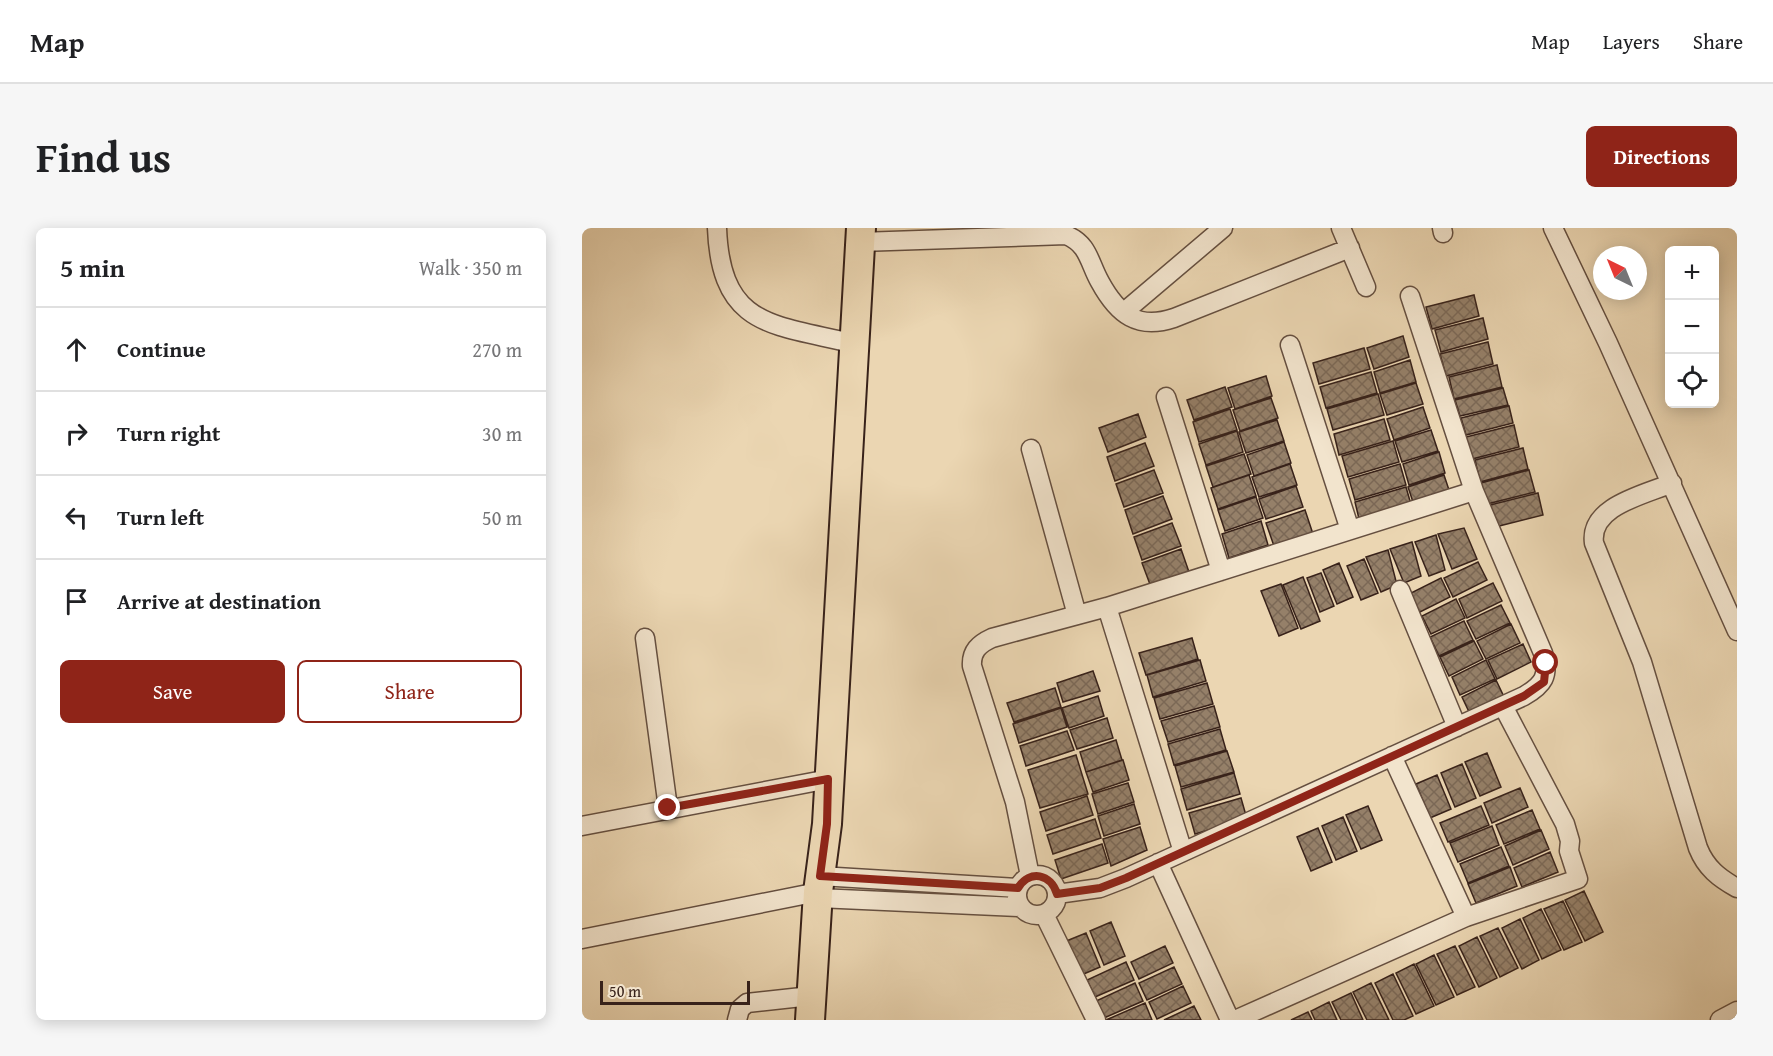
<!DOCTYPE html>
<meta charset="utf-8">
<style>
:root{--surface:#fff;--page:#f6f6f6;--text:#202124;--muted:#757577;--line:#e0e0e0;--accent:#8f2418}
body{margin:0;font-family:"Gentium Book Plus",serif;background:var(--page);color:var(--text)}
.controls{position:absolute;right:18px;top:18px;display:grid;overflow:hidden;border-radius:9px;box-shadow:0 3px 15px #0003}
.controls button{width:54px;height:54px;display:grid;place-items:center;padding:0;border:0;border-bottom:2px solid var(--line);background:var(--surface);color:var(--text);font:30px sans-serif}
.compass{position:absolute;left:1011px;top:18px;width:54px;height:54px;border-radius:50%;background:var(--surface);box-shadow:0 3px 15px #0003;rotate:317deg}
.scale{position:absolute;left:18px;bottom:15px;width:150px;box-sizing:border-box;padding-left:6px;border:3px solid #38221a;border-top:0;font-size:16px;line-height:21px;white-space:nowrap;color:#38221a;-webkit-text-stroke:4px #f2e4cd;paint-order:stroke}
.stop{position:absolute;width:18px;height:18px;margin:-14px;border:4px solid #8f2418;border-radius:50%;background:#fff}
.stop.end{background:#8f2418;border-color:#fff;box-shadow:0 2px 6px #0008}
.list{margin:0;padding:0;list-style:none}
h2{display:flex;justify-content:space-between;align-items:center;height:78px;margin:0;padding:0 24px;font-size:26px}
h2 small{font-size:20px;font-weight:400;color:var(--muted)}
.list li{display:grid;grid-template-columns:39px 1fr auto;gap:18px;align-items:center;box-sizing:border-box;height:84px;padding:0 24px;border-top:2px solid var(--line)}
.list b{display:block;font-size:22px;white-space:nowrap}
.list em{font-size:20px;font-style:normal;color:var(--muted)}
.actions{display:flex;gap:12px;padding:18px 24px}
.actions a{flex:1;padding:14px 0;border:2px solid var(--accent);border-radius:9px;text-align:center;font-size:21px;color:var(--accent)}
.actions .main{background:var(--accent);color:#fff}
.icon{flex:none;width:33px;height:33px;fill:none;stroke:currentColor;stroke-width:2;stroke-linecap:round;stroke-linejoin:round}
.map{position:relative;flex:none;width:1155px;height:792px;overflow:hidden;border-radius:9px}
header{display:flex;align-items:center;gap:36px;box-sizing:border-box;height:84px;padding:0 30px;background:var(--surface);border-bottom:2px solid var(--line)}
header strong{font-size:28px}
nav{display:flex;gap:33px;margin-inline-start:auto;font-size:21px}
.intro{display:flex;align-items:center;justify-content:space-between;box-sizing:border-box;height:144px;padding:0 36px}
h1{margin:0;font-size:42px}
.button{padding:15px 27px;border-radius:9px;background:var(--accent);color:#fff;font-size:21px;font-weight:700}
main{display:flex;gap:36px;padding:0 36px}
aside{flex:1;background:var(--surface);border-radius:9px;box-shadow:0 3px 15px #0003}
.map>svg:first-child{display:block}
</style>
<header>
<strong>Map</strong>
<nav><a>Map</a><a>Layers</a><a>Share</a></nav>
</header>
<div class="intro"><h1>Find us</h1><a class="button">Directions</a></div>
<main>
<aside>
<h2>5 min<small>Walk · 350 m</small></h2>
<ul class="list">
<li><svg class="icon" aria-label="ahead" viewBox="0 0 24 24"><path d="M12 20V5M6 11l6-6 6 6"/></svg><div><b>Continue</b></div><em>270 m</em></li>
<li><svg class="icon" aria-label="right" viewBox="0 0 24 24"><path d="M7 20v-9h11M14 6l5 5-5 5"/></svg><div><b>Turn right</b></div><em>30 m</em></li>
<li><svg class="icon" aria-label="left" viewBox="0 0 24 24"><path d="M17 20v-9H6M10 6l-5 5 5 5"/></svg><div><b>Turn left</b></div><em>50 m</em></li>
<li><svg class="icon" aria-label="arrive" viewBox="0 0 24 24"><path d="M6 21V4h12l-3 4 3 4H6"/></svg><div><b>Arrive at destination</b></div></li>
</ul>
<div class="actions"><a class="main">Save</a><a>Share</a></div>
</aside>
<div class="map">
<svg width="1155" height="792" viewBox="0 0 1155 792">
<defs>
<pattern id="building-cross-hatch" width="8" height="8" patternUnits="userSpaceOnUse" patternTransform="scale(1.5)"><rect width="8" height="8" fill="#958069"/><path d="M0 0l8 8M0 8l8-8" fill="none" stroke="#7b6856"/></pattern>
</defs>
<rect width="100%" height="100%" fill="#ebd6b2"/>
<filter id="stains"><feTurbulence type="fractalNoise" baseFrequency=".00333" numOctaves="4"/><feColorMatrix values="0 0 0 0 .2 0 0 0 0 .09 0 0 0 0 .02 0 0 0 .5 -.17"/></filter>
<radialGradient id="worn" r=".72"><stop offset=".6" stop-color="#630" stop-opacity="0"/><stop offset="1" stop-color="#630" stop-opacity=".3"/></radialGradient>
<path fill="url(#building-cross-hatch)" stroke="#38221a" stroke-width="1.5" d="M892 67 897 88 850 101 844 79Z
M901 90 906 111 859 124 853 102Z
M821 108 827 129 792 141 785 120Z
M906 114 911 136 864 148 858 126Z
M782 120 788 141 737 156 731 135Z
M828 132 834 154 798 165 792 144Z
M915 137 920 159 872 171 867 149Z
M789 144 795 165 744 180 738 159Z
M684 148 690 168 653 181 646 160Z
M834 155 841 176 805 187 798 166Z
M643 159 650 179 612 192 605 172Z
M921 160 926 177 878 188 873 172Z
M796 166 802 187 751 202 745 181Z
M689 170 696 190 658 203 651 182Z
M927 178 931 195 884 207 879 190Z
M841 179 848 200 812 212 805 191Z
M648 181 655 202 617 214 611 194Z
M556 186 564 209 526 224 517 200Z
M802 191 808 212 757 227 752 206Z
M695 192 702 213 664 225 657 204Z
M932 197 937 219 890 231 884 209Z
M849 202 856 223 820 234 813 213Z
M655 203 661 224 624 237 617 216Z
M811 213 817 234 766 249 760 228Z
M702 214 709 235 672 248 665 227Z
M563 215 572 238 533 253 525 229Z
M941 220 946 241 898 254 893 232Z
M857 224 863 245 827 257 821 236Z
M662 226 669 246 631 259 624 238Z
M708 236 715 257 677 269 670 249Z
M818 236 824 257 773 272 767 251Z
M572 242 581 265 542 279 534 256Z
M947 242 953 264 905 276 899 255Z
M667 247 674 268 636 281 629 260Z
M862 247 869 268 833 280 826 259Z
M714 258 721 279 684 291 677 271Z
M824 259 830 280 778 295 773 274Z
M956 265 961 287 913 299 908 277Z
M581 268 590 291 551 306 543 282Z
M674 269 681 290 643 303 636 282Z
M723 282 731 306 692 318 684 295Z
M679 293 686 317 647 330 640 306Z
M590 295 599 318 560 332 552 309Z
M882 300 895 331 870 341 856 306Z
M854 307 863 342 847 348 833 314Z
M830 314 839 348 822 355 808 321Z
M599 321 607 344 569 359 560 335Z
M806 322 815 357 799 364 784 329Z
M782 331 796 365 779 372 765 338Z
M896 334 905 352 871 369 862 350Z
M757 335 771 369 755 376 741 342Z
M739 345 752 378 738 384 725 350Z
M721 349 738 393 719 401 701 357Z
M859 350 868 369 834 386 825 367Z
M911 355 920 373 885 390 877 371Z
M699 356 716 400 697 408 679 363Z
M874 371 883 390 849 406 840 388Z
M919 377 928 395 894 411 885 393Z
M882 393 891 412 857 428 848 409Z
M929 396 938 415 904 431 895 413Z
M610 410 616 431 564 447 557 425Z
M892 413 901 431 867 448 858 429Z
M941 416 949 434 915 451 906 432Z
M618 432 624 453 571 469 565 447Z
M904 432 913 451 878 467 870 449Z
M511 443 518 463 481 474 475 455Z
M914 452 923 471 889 488 880 469Z
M625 455 631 476 578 491 572 470Z
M473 460 479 479 432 494 425 475Z
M516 468 522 488 487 500 480 480Z
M632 478 638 499 586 514 579 493Z
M479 480 485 499 437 515 431 496Z
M525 490 531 510 495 521 488 502Z
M638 501 644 522 592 537 586 516Z
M485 503 492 522 444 538 438 518Z
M534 512 540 532 504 544 498 524Z
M645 523 652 544 599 559 593 538Z
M905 525 919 559 898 568 883 534Z
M494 527 506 566 458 580 446 542Z
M541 532 547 552 511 564 504 544Z
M880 536 894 570 873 579 859 545Z
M652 545 658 566 605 582 599 561Z
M855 547 869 581 848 590 834 556Z
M546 555 552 574 516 586 510 566Z
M938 560 946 579 910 595 902 575Z
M505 568 511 587 464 603 458 584Z
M659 570 665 591 613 606 607 585Z
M552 576 558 596 522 608 516 588Z
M786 578 800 612 779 621 764 587Z
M899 578 907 597 866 614 858 595Z
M950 582 958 601 922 616 914 597Z
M761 589 775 623 754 632 740 598Z
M513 591 519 610 471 626 465 607Z
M910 598 917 617 876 634 868 615Z
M558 599 565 622 529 638 521 611Z
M736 600 750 634 729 643 715 609Z
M959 602 967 621 931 637 923 618Z
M520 616 526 635 479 651 473 632Z
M919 619 927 638 886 655 878 636Z
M968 624 976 644 940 659 932 640Z
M928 639 935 658 894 675 886 656Z
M1002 663 1021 704 1003 713 983 672Z
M981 673 1000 714 982 722 962 681Z
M959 681 979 722 960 731 941 690Z
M938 691 957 732 940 741 920 700Z
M529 694 543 728 522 737 508 703Z
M916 700 936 740 918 749 898 708Z
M504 705 518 739 497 748 482 714Z
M895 709 915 750 897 759 877 718Z
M583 718 591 735 557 751 549 734Z
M873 718 893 759 875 767 855 726Z
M852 727 872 769 854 777 834 736Z
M544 734 552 752 513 769 505 752Z
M832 736 852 778 834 786 814 745Z
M592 739 600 756 565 772 557 755Z
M811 746 831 788 822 792H811L793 755Z
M553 755 561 773 522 790 514 773Z
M789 755 807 792H785L771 764Z
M601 758 609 775 575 791 567 774Z
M769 765 781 792H759L750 774Z
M747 774 755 792H733L729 783Z
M563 775 570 792H524Z
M612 778 619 792H582Z
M726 784 730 792H709Z"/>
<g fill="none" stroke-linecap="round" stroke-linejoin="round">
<defs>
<path id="street" d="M135 0C139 101 192 96 273 116
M759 0 784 59
M860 0 861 5
M971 0 1026 115 1155 403
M278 14 484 7C507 16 507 35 518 54 536 87 556 102 592 90L768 20
M542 84 641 0
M708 117 768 302
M584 169 639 343
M449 221 495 387
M1090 255C1062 267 1007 278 1012 315L1060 434 1116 620C1124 640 1137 650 1155 660
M818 362 875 499
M525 379 601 624
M63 410 86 580
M810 528 884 689
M0 598 247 551
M576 635 648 792
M435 667a20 20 0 1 1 40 0a20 20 0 1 1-40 0Z
M238 648 436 660
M448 648 433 574 390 438C389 423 397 416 410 410L525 379 892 263
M475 666 518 660 544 650 942 468C961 457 968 448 961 425L892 263 828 68
M236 670 438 679
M462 686 514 792
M0 711 236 664
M155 792 158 781 165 775 229 768
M653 792 884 689 996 651 987 623 988 613 983 596 921 478
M1138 792 1155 783"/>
<path id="primary" d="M228 792 236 664 245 596 279 0"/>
</defs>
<use href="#street" stroke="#654f40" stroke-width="21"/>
<use href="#primary" stroke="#38221a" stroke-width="32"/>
<use href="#street" stroke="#f2e4cd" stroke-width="18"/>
<use href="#primary" stroke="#ebd6b2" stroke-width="28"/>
</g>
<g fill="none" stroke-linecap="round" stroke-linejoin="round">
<path stroke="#8f2418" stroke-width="8" d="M86 580 246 551 245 596 238 648 436 660C448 641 469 646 475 666L518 660 544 650 942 468 962 454 964 435"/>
</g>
<rect width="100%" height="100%" filter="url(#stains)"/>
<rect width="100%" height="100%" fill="url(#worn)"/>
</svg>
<div class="controls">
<button>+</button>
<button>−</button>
<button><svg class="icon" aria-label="locate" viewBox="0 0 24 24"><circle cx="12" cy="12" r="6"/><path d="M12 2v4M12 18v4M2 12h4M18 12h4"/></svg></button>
</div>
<svg class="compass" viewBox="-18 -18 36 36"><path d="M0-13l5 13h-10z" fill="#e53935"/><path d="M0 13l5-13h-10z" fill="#757577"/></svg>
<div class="scale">50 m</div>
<div class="stop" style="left:964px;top:435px"></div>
<div class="stop end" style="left:86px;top:580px"></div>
</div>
</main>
